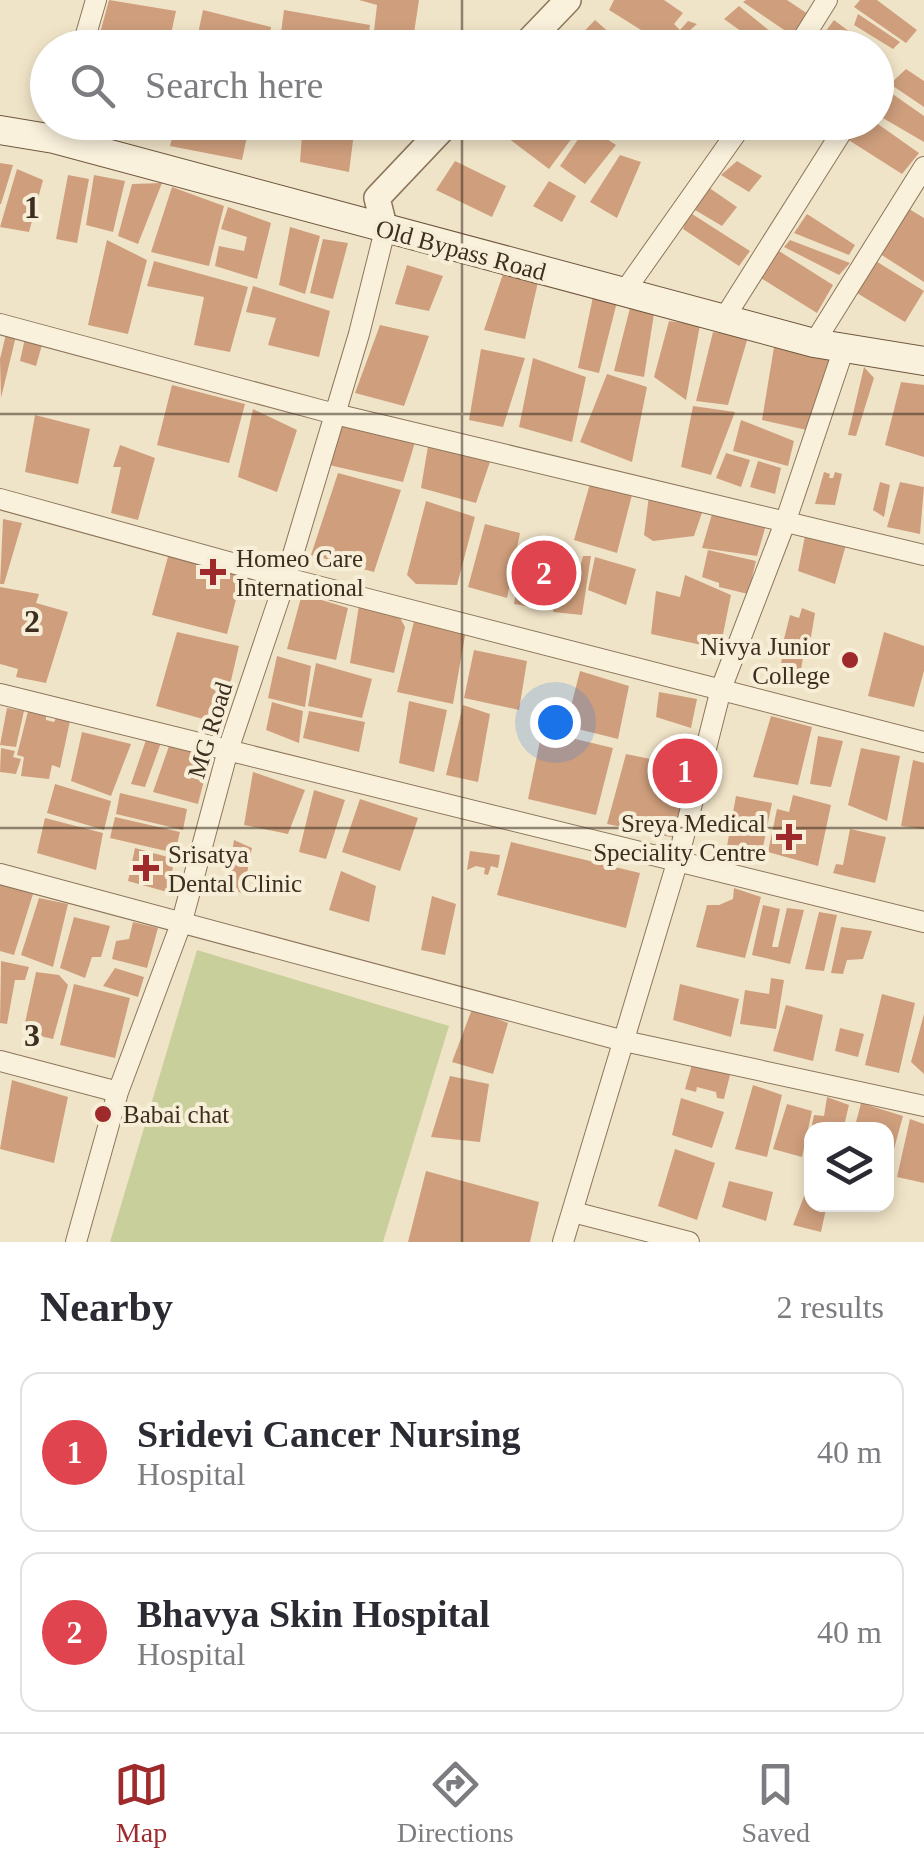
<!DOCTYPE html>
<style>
:root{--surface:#fff;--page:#f7f7f7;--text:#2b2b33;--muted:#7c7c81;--line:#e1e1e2;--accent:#9e2a2b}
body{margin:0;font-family:"Times New Roman",serif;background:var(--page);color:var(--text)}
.controls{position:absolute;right:30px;bottom:30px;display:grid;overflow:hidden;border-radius:20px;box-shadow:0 5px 15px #0003}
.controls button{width:90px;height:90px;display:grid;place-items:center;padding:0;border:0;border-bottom:2px solid var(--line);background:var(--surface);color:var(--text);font:50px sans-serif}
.you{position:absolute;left:555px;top:722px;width:35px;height:35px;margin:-25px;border:8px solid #fff;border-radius:50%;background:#1a73e8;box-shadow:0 0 0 15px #1a73e833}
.badge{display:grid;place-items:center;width:65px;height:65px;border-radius:50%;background:var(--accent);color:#fff;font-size:32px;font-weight:700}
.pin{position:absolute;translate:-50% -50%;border:5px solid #fff;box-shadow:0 2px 10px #0006}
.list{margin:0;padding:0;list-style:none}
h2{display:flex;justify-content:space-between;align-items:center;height:130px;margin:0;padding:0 40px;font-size:42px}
h2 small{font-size:32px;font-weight:400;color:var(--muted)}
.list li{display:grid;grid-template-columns:65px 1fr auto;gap:30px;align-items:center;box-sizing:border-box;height:160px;margin:0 20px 20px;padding:0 20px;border:2px solid var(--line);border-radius:20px}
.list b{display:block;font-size:38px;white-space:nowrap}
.list p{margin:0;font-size:32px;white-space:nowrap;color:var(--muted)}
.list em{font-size:32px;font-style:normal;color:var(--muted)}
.icon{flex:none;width:55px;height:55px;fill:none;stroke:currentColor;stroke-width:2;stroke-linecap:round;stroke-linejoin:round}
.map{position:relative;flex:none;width:924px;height:1242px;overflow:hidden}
.search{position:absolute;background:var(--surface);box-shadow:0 5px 15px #0003;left:30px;right:30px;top:30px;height:110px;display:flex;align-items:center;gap:25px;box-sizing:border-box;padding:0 35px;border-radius:55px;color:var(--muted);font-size:38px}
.sheet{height:490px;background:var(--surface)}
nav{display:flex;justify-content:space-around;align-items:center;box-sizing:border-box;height:140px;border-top:2px solid var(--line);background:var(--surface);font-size:28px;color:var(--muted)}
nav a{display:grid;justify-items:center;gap:5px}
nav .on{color:var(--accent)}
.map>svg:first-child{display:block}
</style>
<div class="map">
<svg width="924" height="1242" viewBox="0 0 924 1242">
<rect width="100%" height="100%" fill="#f0e4c8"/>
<path fill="#c9cf9b" d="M197 950 449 1026 383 1242H110Z"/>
<path fill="#cf9f7d" d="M109 0 176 11 168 48H96Z
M359 0H419L414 33 374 31 377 5Z
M614 0H664L683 13 674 24 680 30 688 21 697 24 670 48 609 10Z
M746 0H787L811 16 793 36 743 2Z
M860 0H877L917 30 906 43 854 7Z
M739 6 776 36 763 47 724 19Z
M203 10 271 27 269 48H195Z
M284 10 370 25 367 48H279Z
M858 14 900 42 893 49 854 25Z
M595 20 627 48H568Z
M834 20 871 48H845L825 32Z
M708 30 728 43 723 48 700 44Z
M906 69 924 81V107L890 84Z
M884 88 924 116V142L876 114V97Z
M81 122H150L146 138Z
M176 122H250L242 160 170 146Z
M303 122 354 133 349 172 300 162Z
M494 122H584L549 169 492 126Z
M861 122H875L919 153 902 174 847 139Z
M587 126 616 145 585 184 560 166Z
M620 155 641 162 617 218 590 202Z
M455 161 506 186 492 217 436 190Z
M737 161 762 176 749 192 721 175Z
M0 163 13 165 1 204H0Z
M17 169 43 180 29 232 0 227Z
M68 175 89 179 77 243 56 239Z
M94 175 125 181 113 232 86 225Z
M549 181 576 196 562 222 533 206Z
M162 183 138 244 118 236 132 184Z
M172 187 224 206 209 266 151 252Z
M708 187 737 207 722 226 695 210Z
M228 207 271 223 257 279 215 266 219 246 244 251 247 237 221 229Z
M906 207 924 218V282L877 252Z
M689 212 750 251 739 266 683 229Z
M807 214 855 245 849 255 794 233Z
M290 227 320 236 305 294 279 285Z
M323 239 348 243 333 299 310 293Z
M107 240 147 260 128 334 88 325Z
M790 240 850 263 839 275 784 247Z
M779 251 833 285 817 313 761 278Z
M871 258 924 291 905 322 852 290Z
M154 261 248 287 230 352 194 345 204 297 147 286Z
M407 265 443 276 429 311 395 304Z
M503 274 538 282 525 339 484 330Z
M253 286 330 311 319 357 268 345 276 318 246 312Z
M594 292 618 298 599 373 578 368Z
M631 304 654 314 644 377 614 371Z
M669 321 700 325 686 400 654 377Z
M380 325 429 336 404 406 355 393Z
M713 332 748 337 728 405 696 401Z
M6 334 16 336 1 398 0 359Z
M25 338 42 345 36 366 20 361Z
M774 347 830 358 811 431 762 420Z
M481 349 525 358 503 427 469 420Z
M533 358 586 377 572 442 519 427Z
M864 367 874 378 856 436 848 435Z
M607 374 647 387 632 462 580 442Z
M901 382 924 385V457L885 445Z
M172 385 245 404 229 463 157 445Z
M693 406 735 412 711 475 681 467Z
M253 409 297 430 277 492 238 477Z
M35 415 90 429 78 484 25 472Z
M345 419 416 439 403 482 329 465Z
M741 420 794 441 788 466 733 451Z
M429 440 491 459 476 503 421 488Z
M120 445 155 458 138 520 111 513 121 467H113Z
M726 453 750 460 741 487 716 478Z
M758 461 781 468 775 494 750 487Z
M824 472 830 474 829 478H833L835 472 842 474 835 505 815 504Z
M338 473 401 490 374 572 311 555Z
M591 480 633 491 617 553 574 540Z
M880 482 890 485 884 517 873 510Z
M900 482 924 487 920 534 887 527Z
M649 495 704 507 694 536 653 541 644 535Z
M426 501 475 517 457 585 416 584 407 575Z
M712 514 766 525 757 556 702 548Z
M3 519 22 523 4 584H0Z
M485 524 520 533 507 598 468 587Z
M806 531 847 541 835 584 798 571Z
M524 542 555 552 549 610 514 604Z
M708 550 756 561 748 594 719 587V583L702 577Z
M169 553 243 573 227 634 152 615Z
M583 556H591L582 615 553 612 559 582 576 586Z
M595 557 636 569 626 605 588 590Z
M685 575 731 595 720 649 651 634 656 591 680 597Z
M0 587 39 594 36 603 68 612 46 683 16 677 18 669 0 664Z
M302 594 348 608 336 660 287 649Z
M359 605 398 614 405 627 394 673 350 663Z
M802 608 815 613 810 643 784 639 790 615 799 618Z
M415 617 466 630 453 704 397 692Z
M177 632 239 646 221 724 156 706Z
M884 632 924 646V671L914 707 868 696Z
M474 650 527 661 519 710 464 698Z
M783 650 804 652 799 682 779 678Z
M277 656 311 666 305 707 268 698Z
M316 663 372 679 362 718 308 706Z
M580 671 629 686 618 739 566 726Z
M659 692 697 699 691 728 656 717Z
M409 701 447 710 434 772 399 763Z
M272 702 303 711 299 743 266 730Z
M463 705 490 714 478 782 446 775Z
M29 707 46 711V720L54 722 58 714 70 721 60 768 52 765 49 779 21 776 24 757 17 755Z
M7 708 24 711 16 747 0 745Z
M309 711 365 722 359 752 303 738Z
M771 716 812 727 798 785 753 777Z
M542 731 613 748 596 815 528 799Z
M82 732 131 744 111 796 71 781Z
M818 736 843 741 831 787 810 784Z
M147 737 162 740 145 787 131 784Z
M169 746 210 757 198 804 153 792Z
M1 748 15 751 13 757 21 759 16 774 0 772Z
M861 748 900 756 887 821 848 805Z
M626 754 694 768 680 839 607 824Z
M913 760 924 763V829L901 826Z
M253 772 305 790 288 834 244 825Z
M55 784 111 801 104 830 47 813Z
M314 790 345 800 326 859 299 852Z
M120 793 187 809 183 830 116 814Z
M793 795 831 805 818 866 768 852 777 809 789 812Z
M736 796 772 803 762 852 727 846Z
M360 799 418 818 400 871 342 852Z
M115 817 180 832 175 853 110 838Z
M45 818 103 833 96 870 37 853Z
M850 829 886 837 875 883 833 873 836 864 843 865Z
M234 840 252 848 243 893 226 889Z
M511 842 640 873 626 928 497 895Z
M135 848 175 859 167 892 128 881Z
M470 851 500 855 498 868 491 866 488 875 484 874 485 868 476 866 467 870Z
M341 871 376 886 369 922 329 910Z
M0 885 33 894 14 955 0 951Z
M734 888 761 897 745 958 696 947 707 905H719L733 899Z
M432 896 456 904 445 955 421 950Z
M39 898 68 904 53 967 21 955Z
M763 905 780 909 772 947H778L787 908 804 910 790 964 752 955Z
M819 912 837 915 824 971 805 969Z
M74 917 110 926 101 957H92L85 978 60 968Z
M133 922 158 928 147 968 112 959 116 941 129 939Z
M841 927 872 931 863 959 847 960 843 974 831 973Z
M1 961 29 967 25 980H15L7 1024 0 1023Z
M115 968 144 977 138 997 103 986Z
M36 972 59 975 68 985 53 1039 23 1032Z
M771 978 784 980 776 1029 740 1024 745 990 769 994Z
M74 984 130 998 115 1058 60 1045Z
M680 984 739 999 731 1037 673 1020Z
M882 994 915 1003 899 1073 865 1065Z
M786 1005 823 1015 813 1061 773 1051Z
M472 1009 508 1023 493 1074 452 1062Z
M924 1014V1074L911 1062Z
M840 1028 864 1034 858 1057 835 1051Z
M693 1061 731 1071 724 1099 717 1098 716 1092 697 1087 696 1092 685 1089Z
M450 1076 489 1084 480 1142 431 1137Z
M12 1080 68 1097 54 1163 0 1149Z
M753 1085 782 1095 767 1157 735 1149Z
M827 1097 849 1105 843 1130H811L814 1115 824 1116Z
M681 1098 724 1112 712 1148 672 1135Z
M861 1103 903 1116 888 1171 886 1130H854Z
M787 1104 812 1111 802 1157 773 1149Z
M910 1119 924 1124V1183L897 1177Z
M675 1149 715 1163 697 1220 658 1206Z
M426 1171 539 1202 530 1242H408Z
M729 1181 773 1192 766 1221 722 1207Z
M808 1186 812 1187V1204H827L821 1232 793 1225Z"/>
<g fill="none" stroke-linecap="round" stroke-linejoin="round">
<defs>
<path id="minor" d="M82 48 96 0
M797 48 827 0
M624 292 744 122
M723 320 848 122
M0 324 335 414 924 555
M814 343 924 167
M0 499 286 578 924 742
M0 694 924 922
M0 874 624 1041 924 1106
M0 1061 118 1092
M573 1212 689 1242
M76 1242 118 1092 182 921 228 750 286 578 359 334 385 230
M563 1242 677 863 721 689 786 520 844 348"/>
<path id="tertiary" d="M522 48 568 0
M385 230 377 198 449 122"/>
<path id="secondary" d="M0 130 54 139 814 343 924 361"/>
</defs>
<use href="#minor" stroke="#8d765c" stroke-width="22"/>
<use href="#tertiary" stroke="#8d765c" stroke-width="28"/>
<use href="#secondary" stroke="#6f573f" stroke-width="30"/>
<use href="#minor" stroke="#faf1dc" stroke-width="20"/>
<use href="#tertiary" stroke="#faf1dc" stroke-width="25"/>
<use href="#secondary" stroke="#faf1dc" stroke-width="28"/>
</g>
<path fill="none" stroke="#3d2e20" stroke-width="2.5" stroke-opacity="0.55" d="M462 0V48M462 122V1242M0 414H924M0 828H924"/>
<g fill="#9e2a2b" stroke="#f7eed8" stroke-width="4">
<path d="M208 557h10v10h10v10h-10v10h-10v-10h-10v-10h10z"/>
<circle cx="850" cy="660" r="10"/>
<path d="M784 822h10v10h10v10h-10v10h-10v-10h-10v-10h10z"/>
<path d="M141 853h10v10h10v10h-10v10h-10v-10h-10v-10h10z"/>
<circle cx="103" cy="1114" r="10"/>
</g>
<g text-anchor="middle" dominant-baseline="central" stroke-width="8" stroke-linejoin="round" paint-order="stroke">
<g font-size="25" fill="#3d2e20" stroke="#f7eed8">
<text transform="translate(461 250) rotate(15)">Old Bypass Road</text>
<text transform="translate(210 730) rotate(-73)">MG Road</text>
</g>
<g font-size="25" fill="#3d2e20" stroke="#f7eed8" text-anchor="start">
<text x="236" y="558">Homeo Care<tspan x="236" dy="29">International</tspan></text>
<text x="830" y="646" text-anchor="end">Nivya Junior<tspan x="830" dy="29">College</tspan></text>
<text x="766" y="823" text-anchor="end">Sreya Medical<tspan x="766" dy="29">Speciality Centre</tspan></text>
<text x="168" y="854">Srisatya<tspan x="168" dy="29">Dental Clinic</tspan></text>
<text x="123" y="1114">Babai chat</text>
</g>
</g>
<g font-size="32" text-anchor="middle" font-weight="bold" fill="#3d2e20" stroke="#f7eed8" stroke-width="8" stroke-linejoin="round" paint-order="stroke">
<text x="32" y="218">1</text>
<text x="32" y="632">2</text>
<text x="32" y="1046">3</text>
</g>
</svg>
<div class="controls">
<button><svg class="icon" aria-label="layers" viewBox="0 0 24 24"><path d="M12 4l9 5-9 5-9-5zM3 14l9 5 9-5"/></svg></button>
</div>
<div class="you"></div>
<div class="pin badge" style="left:685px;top:771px;background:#e0444e">1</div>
<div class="pin badge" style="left:544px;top:573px;background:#e0444e">2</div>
<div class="search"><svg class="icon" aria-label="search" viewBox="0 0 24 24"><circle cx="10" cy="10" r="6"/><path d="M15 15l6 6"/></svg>Search here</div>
</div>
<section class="sheet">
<h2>Nearby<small>2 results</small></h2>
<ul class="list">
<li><span class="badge" style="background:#e0444e">1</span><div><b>Sridevi Cancer Nursing</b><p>Hospital</p></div><em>40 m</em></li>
<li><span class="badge" style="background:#e0444e">2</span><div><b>Bhavya Skin Hospital</b><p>Hospital</p></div><em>40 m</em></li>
</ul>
</section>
<nav>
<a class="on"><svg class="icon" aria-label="map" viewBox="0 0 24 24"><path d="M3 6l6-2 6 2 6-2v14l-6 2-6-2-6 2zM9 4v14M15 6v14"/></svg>Map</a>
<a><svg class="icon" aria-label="directions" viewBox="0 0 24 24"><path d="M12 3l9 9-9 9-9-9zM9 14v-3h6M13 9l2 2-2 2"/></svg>Directions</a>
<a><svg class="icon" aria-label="saved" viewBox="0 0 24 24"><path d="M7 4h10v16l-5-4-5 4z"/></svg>Saved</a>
</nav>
